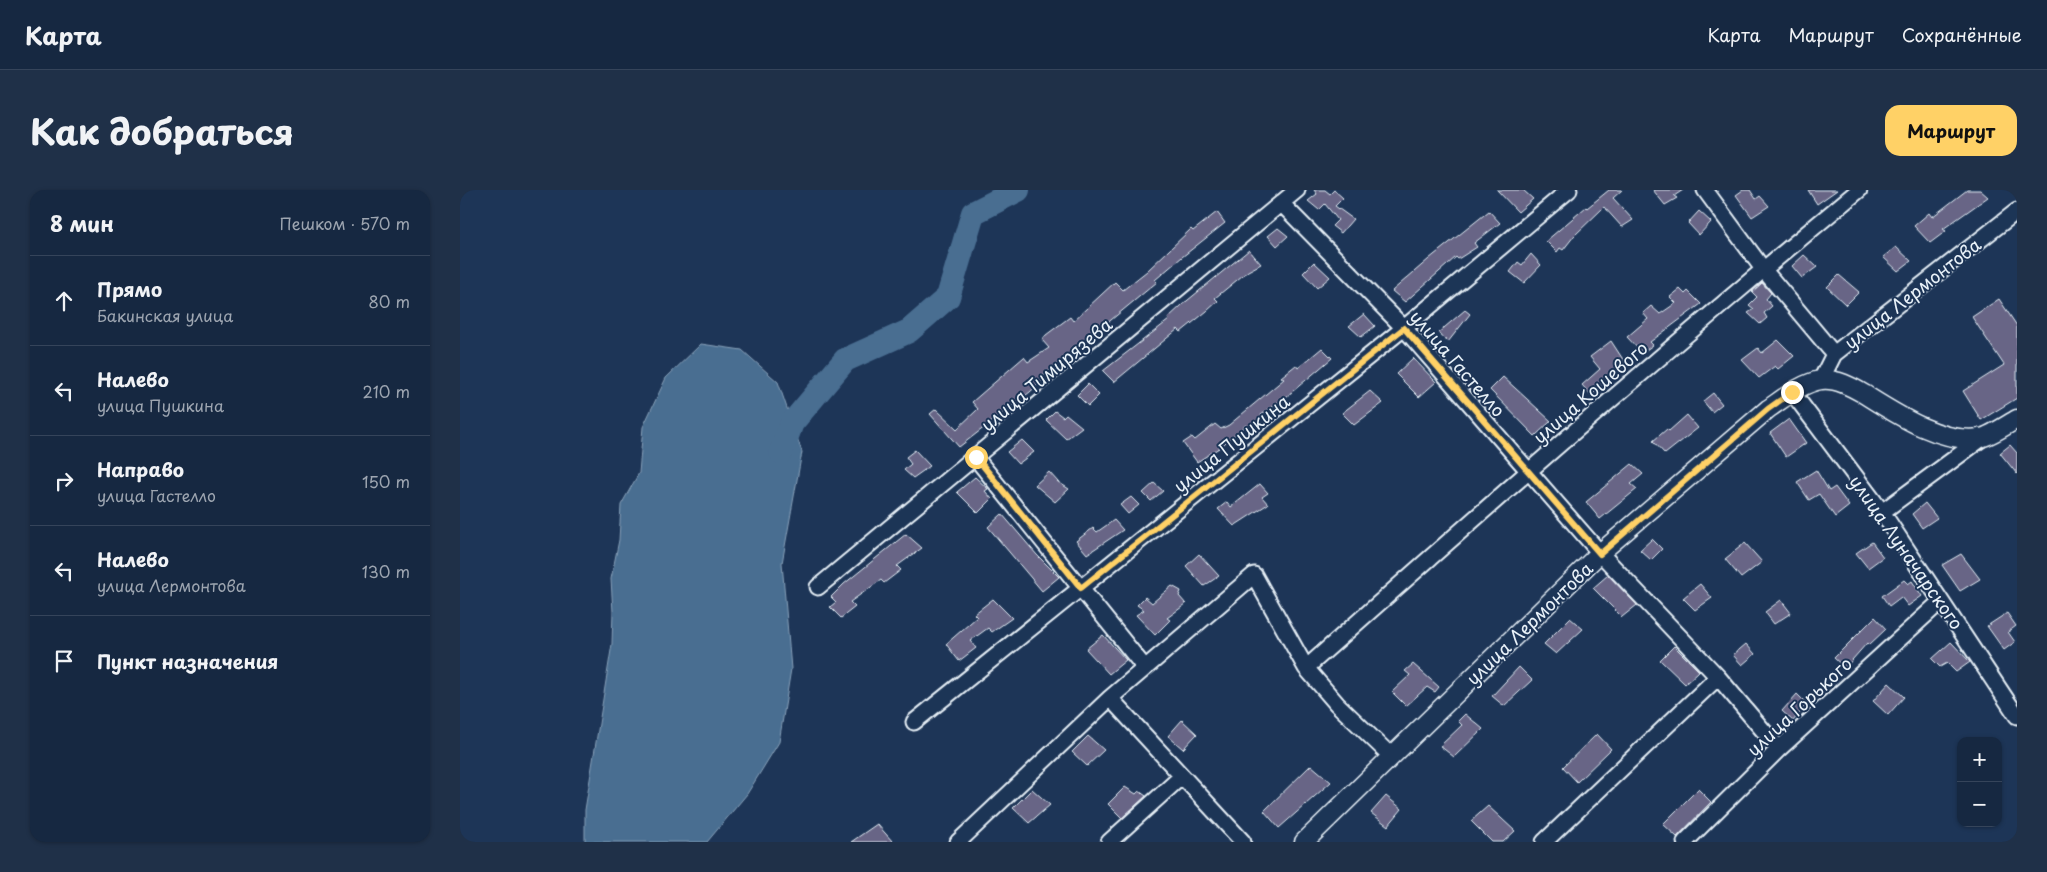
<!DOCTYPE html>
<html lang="ru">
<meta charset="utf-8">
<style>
:root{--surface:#162841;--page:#1f3048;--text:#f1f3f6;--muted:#9ea6b1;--line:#35445a;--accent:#ffd166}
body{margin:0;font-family:"Playpen Sans",sans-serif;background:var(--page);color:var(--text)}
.controls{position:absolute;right:15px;bottom:15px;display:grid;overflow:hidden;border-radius:10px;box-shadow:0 1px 4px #0004}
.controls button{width:45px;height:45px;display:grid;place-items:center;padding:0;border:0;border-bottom:1px solid var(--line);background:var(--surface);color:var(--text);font:25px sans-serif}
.stop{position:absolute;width:15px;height:15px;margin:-11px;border:4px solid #ffd166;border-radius:50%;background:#fff}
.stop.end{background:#ffd166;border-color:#fff;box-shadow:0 1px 5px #0008}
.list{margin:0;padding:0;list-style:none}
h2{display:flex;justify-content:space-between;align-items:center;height:65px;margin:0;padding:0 20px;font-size:21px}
h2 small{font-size:16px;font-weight:400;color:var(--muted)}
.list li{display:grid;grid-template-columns:32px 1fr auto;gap:15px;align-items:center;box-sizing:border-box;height:90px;padding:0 20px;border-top:1px solid var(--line)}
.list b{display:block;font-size:19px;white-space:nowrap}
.list p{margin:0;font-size:16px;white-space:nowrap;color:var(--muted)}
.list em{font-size:16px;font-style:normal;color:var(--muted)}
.icon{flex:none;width:28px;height:28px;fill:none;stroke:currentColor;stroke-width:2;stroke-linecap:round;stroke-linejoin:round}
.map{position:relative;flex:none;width:1557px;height:652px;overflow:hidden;border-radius:15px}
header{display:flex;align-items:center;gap:30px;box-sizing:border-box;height:70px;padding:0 25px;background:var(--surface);border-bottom:1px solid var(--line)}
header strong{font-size:24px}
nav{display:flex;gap:28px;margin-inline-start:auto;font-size:18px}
.intro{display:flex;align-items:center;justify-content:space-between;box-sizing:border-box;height:120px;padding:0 30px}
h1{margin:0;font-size:35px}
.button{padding:12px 22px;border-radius:15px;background:var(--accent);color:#111;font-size:18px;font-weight:700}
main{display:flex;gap:30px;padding:0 30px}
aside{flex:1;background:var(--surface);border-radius:15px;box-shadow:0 1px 4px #0004}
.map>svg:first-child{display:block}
</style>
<header>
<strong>Карта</strong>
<nav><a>Карта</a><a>Маршрут</a><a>Сохранённые</a></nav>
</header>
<div class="intro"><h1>Как добраться</h1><a class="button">Маршрут</a></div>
<main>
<aside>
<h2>8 мин<small>Пешком · 570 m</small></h2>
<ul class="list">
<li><svg class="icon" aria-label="ahead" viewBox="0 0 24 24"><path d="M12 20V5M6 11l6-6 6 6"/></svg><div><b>Прямо</b><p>Бакинская улица</p></div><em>80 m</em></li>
<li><svg class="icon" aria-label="left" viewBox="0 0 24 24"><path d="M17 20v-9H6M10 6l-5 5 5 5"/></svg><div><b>Налево</b><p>улица Пушкина</p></div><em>210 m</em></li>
<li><svg class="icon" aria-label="right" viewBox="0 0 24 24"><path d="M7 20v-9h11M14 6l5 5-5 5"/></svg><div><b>Направо</b><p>улица Гастелло</p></div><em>150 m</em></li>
<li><svg class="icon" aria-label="left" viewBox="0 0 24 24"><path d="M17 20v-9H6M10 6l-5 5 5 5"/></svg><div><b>Налево</b><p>улица Лермонтова</p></div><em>130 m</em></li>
<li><svg class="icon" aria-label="arrive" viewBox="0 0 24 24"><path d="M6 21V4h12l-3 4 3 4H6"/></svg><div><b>Пункт назначения</b></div></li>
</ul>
</aside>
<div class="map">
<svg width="1557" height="652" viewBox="0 0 1557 652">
<rect width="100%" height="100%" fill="#1d3557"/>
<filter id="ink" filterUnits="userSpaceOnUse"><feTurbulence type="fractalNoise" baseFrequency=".02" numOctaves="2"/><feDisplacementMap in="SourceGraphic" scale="10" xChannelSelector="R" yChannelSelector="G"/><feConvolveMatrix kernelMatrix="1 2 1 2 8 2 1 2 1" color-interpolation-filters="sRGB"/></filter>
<g filter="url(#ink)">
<path fill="#496e91" stroke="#89a2ba" d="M241 154 282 160 318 192 342 262 322 373 331 479 319 552 287 604 247 652H125V620L152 454 153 422 151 389 159 350 161 315 179 283 183 237 206 188Z"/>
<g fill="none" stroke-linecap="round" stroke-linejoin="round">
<path stroke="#496e91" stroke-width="24" d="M321 262 332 233 385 170 449 141 488 107 513 23 558 0"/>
</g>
<path fill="#676586" stroke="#e8f1f8" d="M854 0H865L870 4 874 0 883 8 875 16 893 29 881 43 872 36 878 30 865 14 859 20 848 11 857 4Z
M1037 0H1063L1073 9 1058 22Z
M1149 0H1162L1153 8 1173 30 1162 37 1144 17 1114 46 1103 60 1100 58 1097 62 1086 51 1126 17 1127 18Z
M1193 0H1223L1214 6 1217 8 1205 15Z
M1283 0H1290L1296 9 1300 6 1309 16 1292 27 1276 5Z
M1348 0H1377L1357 14Z
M1507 0H1520L1528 7 1483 39 1486 41 1470 53 1454 36 1469 23 1472 27Z
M1029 21 1040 33 1014 53 1017 57 998 69 996 67 945 112 932 101 969 69Z
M1239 21 1251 32 1239 45 1228 33Z
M757 22 765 33 722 67 695 90 697 92 582 187 584 189 570 202 499 257 470 224 476 219 497 239 518 219 512 212 520 205 564 167 568 172 589 158 582 150 586 145 610 127 613 131 655 92 663 100 687 81 731 39 733 41Z
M818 38 828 46 817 56 808 46Z
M1436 57 1451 71 1438 81 1423 67Z
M789 60 801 74 788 81 755 108 758 111 747 121 721 142 718 139 654 192 643 181 709 130 708 128 722 115Z
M1071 64 1081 75 1064 93 1050 82 1058 72 1062 75Z
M1344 65 1357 77 1342 88 1332 76Z
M854 72 870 87 857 98 843 83Z
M1379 85 1399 102 1386 115 1367 97Z
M1302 93 1311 103 1306 109 1312 116 1304 123 1307 128 1300 134 1288 123 1294 119 1289 115 1297 107 1292 102Z
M1220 99 1225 104 1228 101 1241 114 1190 152 1193 155 1182 163 1167 147 1188 129 1183 123 1191 116 1200 124 1216 113 1210 107Z
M1539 109 1557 136V208L1521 230 1503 201 1544 175 1512 127Z
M1005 120 1010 124 988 152 978 143Z
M904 124 915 136 901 147 889 136Z
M1318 150 1334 166 1318 179 1315 176 1299 188 1282 170 1298 158 1302 163Z
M1151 151 1166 174 1141 193 1144 196 1131 205 1122 195 1140 179 1130 167Z
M862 158 872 168 826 207 801 225 803 228 789 238 786 235 759 258 737 272 723 253 732 247 735 250 755 234 761 239 769 235 824 189 821 187 836 175 838 178Z
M953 168 976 192 959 207 936 184Z
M1043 187 1091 231 1075 246 1030 200Z
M628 194 639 205 628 216 617 205Z
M910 201 923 213 894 235 882 223Z
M1253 203 1262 214 1252 222 1243 211Z
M595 221 603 227 606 224 622 237 606 249 586 230Z
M1227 225 1238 238 1205 264 1193 251 1207 239 1209 241Z
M1329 229 1346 253 1326 267 1310 243Z
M562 250 574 262 558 274 547 262Z
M1550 255 1557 263V284L1540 263Z
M455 260 470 276 453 288 444 280 451 274 446 267Z
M1172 274 1183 284 1171 294 1177 299 1140 329 1126 312Z
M1356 280 1369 301 1375 297 1389 316 1375 327 1359 304 1349 310 1337 292Z
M589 282 598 292 609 299 595 312 575 295Z
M515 287 528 299 525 301 532 309 518 323 497 302Z
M694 293 703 301 691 311 683 303Z
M800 294 808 303 802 307 808 314 774 336 758 319 767 312 771 317Z
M671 307 679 315 668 324 660 315Z
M1465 313 1477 328 1462 338 1452 324Z
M542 324 577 365 599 387 582 401 528 337Z
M654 330 663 340 627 364 616 351 633 338 637 342Z
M446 344 462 358 437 376 441 380 424 393 421 390 390 412 395 417 381 428 370 417 376 412 371 407 384 394Z
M1192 349 1202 359 1191 370 1180 360Z
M1412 352 1423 367 1408 378 1396 363Z
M1285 353 1302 372 1281 388 1265 369Z
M739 364 759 386 744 396 726 376Z
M1501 364 1520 389 1500 401 1482 375Z
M1148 385 1177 415 1162 427 1133 398Z
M1444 390 1448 394 1452 391 1462 406 1448 416 1441 407 1429 416 1422 406Z
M1240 394 1252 408 1235 420 1223 408Z
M712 396 721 401 719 406 726 414 707 428 710 430 695 445 676 425 684 420 677 415 685 407 692 413Z
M533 409 552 428 532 442 528 438 510 451 516 458 499 471 486 454 517 427 514 424Z
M1321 410 1331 423 1314 434 1305 422Z
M1547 423 1556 436 1548 442 1555 452 1544 460 1527 436Z
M1415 427 1426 439 1409 455 1407 453 1385 478 1374 468Z
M1110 428 1123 439 1096 464 1084 454Z
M643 445 666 470 649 484 626 459Z
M1491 452 1510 472 1496 482 1487 473 1480 477 1472 469Z
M1286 454 1295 464 1282 475 1273 465Z
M1214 456 1239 481 1225 494 1200 470Z
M953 474 979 497 975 502 967 497 946 516 932 502 950 485 945 481Z
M1059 477 1072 490 1044 516 1032 506Z
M1429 493 1444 507 1428 525 1413 511Z
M1337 504 1347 514 1333 531 1322 521Z
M1005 524 1023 539 994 567 980 556 1002 535 998 531Z
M722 530 737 544 723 559 708 546Z
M1137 544 1151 559 1117 592 1103 577Z
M628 546 644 560 627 576 612 562Z
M851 575 871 592 819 638 804 621Z
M665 597 676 604 679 601 686 606 662 628 648 614Z
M572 599 590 615 569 633 553 618Z
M1238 599 1251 612 1217 647 1203 634Z
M926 606 942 619 928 636 911 623Z
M1028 616 1055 641 1043 652H1032L1011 631Z
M417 634 433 652H391Z"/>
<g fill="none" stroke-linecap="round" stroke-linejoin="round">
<defs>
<path id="minor" d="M1245 0 1303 79 1374 164
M821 13 944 138 1140 363 1258 487 1319 559
M1361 190 1374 164 1557 21
M1332 202 1422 322 1557 526
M515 267 685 478
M1422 322 1521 249
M358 397 837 0
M846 478C1028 316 1211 155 1399 0
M650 508 783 652
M454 532 944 138 1109 0
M498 652 650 508 794 385 846 478 877 514 932 567
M649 652 722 586
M1084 652 1258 487
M1225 652 1319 559 1481 411"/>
<path id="tertiary" d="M844 652 1140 363 1308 219C1324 208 1342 193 1361 190 1376 188 1392 197 1404 204 1436 224 1481 254 1520 248 1529 247 1548 234 1557 229"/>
</defs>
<use href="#minor" stroke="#e8f1f8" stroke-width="19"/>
<use href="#tertiary" stroke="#e8f1f8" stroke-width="21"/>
<use href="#minor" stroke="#1d3557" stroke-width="15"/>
<use href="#tertiary" stroke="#1d3557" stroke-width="18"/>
</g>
</g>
<g fill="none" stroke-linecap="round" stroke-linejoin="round" filter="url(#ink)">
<path stroke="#ffd166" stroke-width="6" d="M516 267 621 398 944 138 1140 364 1308 219 1332 202"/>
</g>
<g text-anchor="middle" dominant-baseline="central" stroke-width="4" stroke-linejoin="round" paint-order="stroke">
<g font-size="18" fill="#e8f1f8" stroke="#1d3557">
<text transform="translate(1452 103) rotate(-38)">улица Лермонтова</text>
<text transform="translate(998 173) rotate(49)">улица Гастелло</text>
<text transform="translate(586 184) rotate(-40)">улица Тимирязева</text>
<text transform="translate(1130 202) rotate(-41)">улица Кошевого</text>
<text transform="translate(771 253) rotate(-39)">улица Пушкина</text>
<text transform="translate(1447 362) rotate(55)">улица Луначарского</text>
<text transform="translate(1069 433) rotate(-44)">улица Лермонтова</text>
<text transform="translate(1339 516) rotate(-43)">улица Горького</text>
</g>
</g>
</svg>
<div class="controls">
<button>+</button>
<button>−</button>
</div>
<div class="stop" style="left:516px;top:267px"></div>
<div class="stop end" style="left:1332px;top:202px"></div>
</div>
</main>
